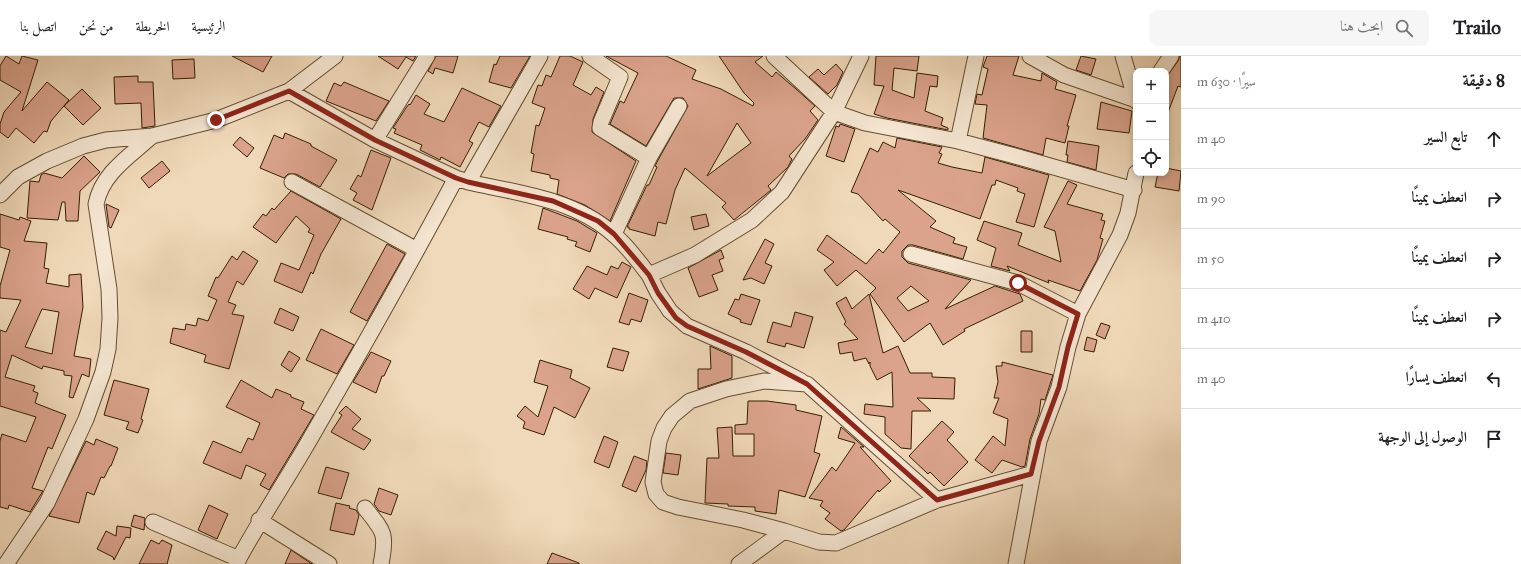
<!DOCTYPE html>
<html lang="ar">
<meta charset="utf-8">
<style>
:root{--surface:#fff;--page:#f6f6f6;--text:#202124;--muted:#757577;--line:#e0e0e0}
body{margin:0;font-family:"IM FELL Great Primer",Amiri,serif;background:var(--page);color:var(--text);direction:rtl}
.controls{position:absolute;right:12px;top:12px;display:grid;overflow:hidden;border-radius:8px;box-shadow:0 2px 6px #0003}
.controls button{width:36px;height:36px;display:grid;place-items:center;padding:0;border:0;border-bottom:1px solid var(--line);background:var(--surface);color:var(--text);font:20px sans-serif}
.stop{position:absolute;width:12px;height:12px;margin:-9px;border:3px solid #8f2418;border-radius:50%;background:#fff}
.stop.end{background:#8f2418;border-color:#fff;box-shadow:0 1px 4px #0008}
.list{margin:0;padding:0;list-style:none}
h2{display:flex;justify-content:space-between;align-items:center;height:52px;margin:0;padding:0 16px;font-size:17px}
h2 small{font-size:13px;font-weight:400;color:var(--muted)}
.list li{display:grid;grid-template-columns:26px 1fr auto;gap:12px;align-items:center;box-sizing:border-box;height:60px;padding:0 16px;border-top:1px solid var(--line)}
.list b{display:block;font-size:15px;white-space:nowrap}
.list em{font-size:13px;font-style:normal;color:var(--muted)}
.icon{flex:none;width:22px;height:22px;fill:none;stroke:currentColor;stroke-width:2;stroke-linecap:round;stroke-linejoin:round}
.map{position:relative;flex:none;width:1181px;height:508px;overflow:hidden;direction:ltr}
header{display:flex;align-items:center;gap:24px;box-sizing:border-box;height:56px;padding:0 20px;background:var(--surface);border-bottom:1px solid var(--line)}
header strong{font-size:19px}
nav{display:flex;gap:22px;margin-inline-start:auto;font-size:14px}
.search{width:280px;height:36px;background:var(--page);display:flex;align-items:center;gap:10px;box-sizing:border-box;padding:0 14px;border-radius:8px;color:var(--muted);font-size:15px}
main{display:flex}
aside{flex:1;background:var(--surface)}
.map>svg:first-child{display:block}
</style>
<header>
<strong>Trailo</strong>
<div class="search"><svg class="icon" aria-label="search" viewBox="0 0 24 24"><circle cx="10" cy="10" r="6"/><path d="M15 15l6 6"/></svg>ابحث هنا</div>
<nav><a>الرئيسية</a><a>الخريطة</a><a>من نحن</a><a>اتصل بنا</a></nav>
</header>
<main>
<aside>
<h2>8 دقيقة<small>سيرًا · 630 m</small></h2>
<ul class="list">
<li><svg class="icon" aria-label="ahead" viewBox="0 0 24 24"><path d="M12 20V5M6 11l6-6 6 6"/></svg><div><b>تابع السير</b></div><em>40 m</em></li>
<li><svg class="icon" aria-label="right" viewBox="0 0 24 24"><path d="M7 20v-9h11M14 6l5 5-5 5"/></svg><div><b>انعطف يمينًا</b></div><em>90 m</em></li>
<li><svg class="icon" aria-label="right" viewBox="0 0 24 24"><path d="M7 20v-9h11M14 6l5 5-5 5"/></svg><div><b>انعطف يمينًا</b></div><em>50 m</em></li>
<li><svg class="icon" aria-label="right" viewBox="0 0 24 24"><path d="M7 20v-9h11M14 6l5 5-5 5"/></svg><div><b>انعطف يمينًا</b></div><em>410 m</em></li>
<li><svg class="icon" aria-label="left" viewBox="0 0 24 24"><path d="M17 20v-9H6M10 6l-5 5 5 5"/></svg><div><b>انعطف يسارًا</b></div><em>40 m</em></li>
<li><svg class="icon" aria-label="arrive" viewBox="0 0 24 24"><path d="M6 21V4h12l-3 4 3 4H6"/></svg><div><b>الوصول إلى الوجهة</b></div></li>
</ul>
</aside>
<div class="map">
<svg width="1181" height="508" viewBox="0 0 1181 508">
<rect width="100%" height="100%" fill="#f0d9ba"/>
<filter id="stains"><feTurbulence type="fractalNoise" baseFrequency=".005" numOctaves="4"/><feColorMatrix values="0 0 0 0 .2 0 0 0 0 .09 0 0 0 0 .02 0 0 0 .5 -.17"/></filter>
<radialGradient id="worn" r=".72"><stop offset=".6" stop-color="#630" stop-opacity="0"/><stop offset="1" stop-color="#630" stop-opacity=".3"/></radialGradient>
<path fill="#dba38c" stroke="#341e00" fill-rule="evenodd" d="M6 0 19 8 22 0 38 4 22 55 47 26 69 44 51 65 47 76 44 75 34 87 16 72 8 82 0 76V68L4 56 21 36 0 24V10Z
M232 0H272L263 16Z
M378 0H416L413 5 406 1 398 13Z
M436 0H458L453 17 435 12 433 18 428 15Z
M500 0H530L511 32 489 26 494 8 496 9Z
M560 0H570L583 6 573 29 591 39 596 31 604 36 593 63 592 76 636 105 610 165 585 149 557 138 559 124 550 122V119L531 115 534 98 531 97 536 69 539 70 545 52 532 47 538 29 542 30 546 19 551 21Z
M606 0H666L696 14 692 23 721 33 753 50 754 47 744 37 719 0H763L755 6 772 21 776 16 796 33 815 50 810 55 818 64 805 83 789 100 792 103 788 111 768 130 771 134 734 164 722 151 726 147 685 112 675 134 666 168 658 166 655 180 629 173V171H627L647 129H649L657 111 655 110 657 106 688 50 683 42H674L646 90 610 68 620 45 624 47 638 17ZM737 67 751 87 707 120Z
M876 0H919L917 15 894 12 892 34 914 42 917 17 938 20 937 31 930 30 925 55 943 62 941 69 948 72V74L887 62 874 58 884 30 874 29Z
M987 0H1019L1013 19 1041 25 1042 17 1057 26 1055 33 1076 39 1067 70H1069L1065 87 1046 82 1043 99 983 82 987 49 975 48 977 38 982 39 988 13 983 11Z
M1081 0 1096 3 1091 19 1076 14Z
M1180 0H1181V31L1178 30 1167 59H1166V22L1178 5Z
M194 3 195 22 173 23 172 4Z
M836 8 843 16 837 29 828 38 809 21 818 13 824 19Z
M138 20V26H153L155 70 142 72 141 47 115 48 114 21Z
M344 26 389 45 376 65 326 45 334 27 341 30Z
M462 32 501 50 489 71 479 66 469 85 473 87 460 111 441 101 440 104 420 94 422 89 394 77 396 73 393 72 406 52 409 48 410 49 416 39 430 48 424 58 444 66Z
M82 33 101 52 83 69 64 50Z
M1101 46 1132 55 1129 77 1097 73Z
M840 68 855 73 844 106 826 100 836 70 839 71Z
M285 77 311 88V90L337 104 320 131 296 118H288L284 122 260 112 274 79 283 83Z
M240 81 254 92 247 101 233 89Z
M897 82 942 91 939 97 942 98 938 107 952 111 982 117 985 101 1049 119 1034 171 1016 166 1025 138 1017 135 1018 132 996 124 995 129H992L980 163 898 134 936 165 930 171 955 182 953 187 967 191 963 203 913 189H908L902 195V201L908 207 971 224 945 253 995 230 1020 238 1023 245 964 273 965 275 943 289 930 267 904 286 870 238 876 232 856 214 837 230 824 214 834 206 817 194 827 179 866 208 879 193 883 197 900 176 885 163 883 165 858 138 851 136 870 92 878 96 883 86 895 92ZM911 230 929 245 908 255 897 242Z
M1068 85 1099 90 1096 114 1067 106 1068 99H1066Z
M371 94 391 102 372 154 353 144 357 137 350 133 358 119 361 121Z
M84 100 100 116 80 135 78 165H66L65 146H62L58 164 27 162 30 125 39 126 41 119 44 117 62 122Z
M162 105 170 115 149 132 141 122Z
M1166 112 1181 115 1179 135 1155 131 1158 117H1166Z
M1068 125 1077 129 1067 148 1103 158 1101 164 1105 165 1100 182 1103 183 1097 204 1080 235 1048 224 1049 227 1007 210 1010 215 991 210 996 192 977 184 984 165 1022 177 1018 189 1061 206 1055 175 1044 171Z
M291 135 341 163 321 198 313 218 311 216 302 237 274 225 281 207 299 214 314 179 308 176 310 173 296 160 276 187 253 171 263 158 266 160 272 152 274 154Z
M106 148 119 154 111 172 109 171Z
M543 152 577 165 597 177 590 196 575 190 577 186 567 183 568 181 538 173Z
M0 158 19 164 20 161 31 165 24 185 47 187 44 212 49 213 46 227 69 231V219L81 218 83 251 74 300 91 303 89 321 82 318 73 342 69 341 72 320 64 319V315L43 310 42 313 12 299 5 321 35 330 33 335 38 337 35 347 66 359 52 393 48 391 32 432 43 435 30 456 9 449 8 453 0 451V385L2 378 26 386 36 361 0 350V274L6 276 21 244 0 242V230L10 194 0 191ZM42 253 59 256 52 298 25 291Z
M706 158 709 170 694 174 691 161Z
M765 183 774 188 765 207 772 210 764 228 751 222 743 224Z
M387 188 405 198 367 265 350 256Z
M721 194 724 202 719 204 723 215 712 219 718 234 699 241 688 212Z
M243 195 258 205 243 229 237 225 228 246 236 249 232 258 244 260 229 313 204 306 206 299 170 287 173 272 185 274 186 268 196 270 198 262 208 265 217 244 208 240 216 221 218 222 232 200 237 204Z
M622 206 631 211 617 242 595 232 589 243 573 233 587 210 607 219 611 210 618 213Z
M629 237 648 244 641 266 631 263 629 269 619 266Z
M741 238 760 244 751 269 740 266 741 264 728 258 735 243 739 244Z
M869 238 883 297 898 290 910 317H932V321L955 322 954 343 917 342 931 355H912L911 393 901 392 885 378V361L864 358 865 348 893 351 892 316 877 324 870 310V306L869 308 866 302 854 305 852 296 840 298 838 287 858 283 844 268 846 266 836 247 846 241 852 253Z
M280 252 299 261 293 275 274 267Z
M795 256 813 261 804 292 786 287 785 291 767 286 773 266 791 271Z
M1101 267 1110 270 1105 283 1096 279Z
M321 273 354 289 337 318 306 304Z
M1021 275H1032V296H1021Z
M1087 281 1097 284 1094 296 1084 294Z
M710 290 732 300V322L698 333V313H711Z
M613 292 629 296 623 315 607 311Z
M289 295 300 302 291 316 281 309Z
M371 296 391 305 384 320H382L376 337 353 326Z
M540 304 572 314 570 322 590 332 575 362 554 351 544 379 523 372 525 366 517 360 525 350 538 361 548 330 534 326Z
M1002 306 1053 319 1045 344 1041 343 1039 358 1030 383 1025 410 1022 411 1002 404 992 417 975 404 993 380 1005 390 1008 363 993 357 999 342H994L998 326 996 310H1002Z
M114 324 149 333 141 363 143 364 138 377 126 373 129 366 104 359Z
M241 324 272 342 276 333 291 339V341L304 346 301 353 314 359 269 434 260 429 266 418 246 409 241 423 203 407 213 385 241 397 248 382 253 384 260 367 226 351Z
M748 345H767L796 349V354L822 360 814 396 820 398 805 441 779 434 776 458 755 455V451L728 450V448L705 447 707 402H719L717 372 732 371 733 400H754V378H735V369L747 368Z
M346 350 361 363 352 373 371 384 364 394 331 376 342 359 339 357Z
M942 365 954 376 947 384 968 406 944 430 930 416 928 418 909 400Z
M841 371 864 391H860L891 425 879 436 878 434 844 474 841 475 825 463 830 457 820 450 823 445 809 442 832 411 836 415 855 387 838 382Z
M604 380 618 386 609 412 594 406Z
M96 383 118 392 111 410H110L104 422 101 421 94 439 87 436 79 467 49 460 86 385 94 389Z
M666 397 681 399 678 419 663 417Z
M634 400 647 405 646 414 636 436 622 430Z
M326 411 349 417 341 443 318 437Z
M379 432 398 439 391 459 379 455 374 448Z
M336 447 350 450 349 452 356 454 359 459 354 479 330 474Z
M209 449 228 458 217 483 198 474Z
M134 459 145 462 144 474 131 470Z
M117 470 131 472 130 482 126 481 114 504 113 501 97 493 106 475 116 480Z
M151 484 159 488 162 484 172 489 167 508H139Z
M291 494 312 508H285Z
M552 497 579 507V508H547Z"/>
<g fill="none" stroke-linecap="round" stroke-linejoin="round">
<defs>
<path id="street" d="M590 0 620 21 601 66 600 72 649 102 679 50
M774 0 834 56 865 67 958 85 1015 100 1134 134
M1030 0 1064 19 1136 44
M1123 0 1136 45
M1161 15 1171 0
M289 35 375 84 456 122 468 126C518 137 574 143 613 178 627 189 638 205 649 219L695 199 752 164 782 136 834 56 861 0
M375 84 427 0
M958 85 976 0
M292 126 417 194
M468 126 540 0
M0 139 18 121 47 105 83 90 106 84 152 80 216 64 289 35 335 0
M614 178 649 102
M911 198 1018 227 1078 258
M649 219 658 237 670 255 687 270 746 296 801 325
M365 452C384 476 387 477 381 508
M259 464 329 508
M153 466 239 503
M784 475 743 464 678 451 663 446 656 438 653 426 659 385 664 372 672 360 690 345 726 333 764 325 807 328 937 444 1031 418
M6 508 47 447 86 363 103 316 108 293 110 262 109 233 96 148C102 117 130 100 152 80
M236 508C260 463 288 422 313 378 362 293 410 208 456 122
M739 508 784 475 819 486 836 487 937 444
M1016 508 1039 385 1059 331 1068 291 1078 258 1120 179 1128 157 1136 117"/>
</defs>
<use href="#street" stroke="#634d2e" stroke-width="17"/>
<use href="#street" stroke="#f5e6d2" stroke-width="15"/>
</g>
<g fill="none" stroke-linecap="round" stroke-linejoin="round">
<path stroke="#8f2418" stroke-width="5" d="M216 64 289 35 375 84 456 122 468 126 553 145 598 165 614 178 649 219 658 237 676 262 687 270 746 296 807 328 937 444 1031 418 1039 385 1059 331 1068 291 1078 258 1018 227"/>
</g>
<rect width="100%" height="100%" filter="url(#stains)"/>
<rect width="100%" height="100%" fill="url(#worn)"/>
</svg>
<div class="controls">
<button>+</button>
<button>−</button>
<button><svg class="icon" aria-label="locate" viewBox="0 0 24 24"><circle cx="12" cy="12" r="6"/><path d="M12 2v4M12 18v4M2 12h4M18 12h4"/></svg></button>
</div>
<div class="stop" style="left:1018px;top:227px"></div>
<div class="stop end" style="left:216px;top:64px"></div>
</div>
</main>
